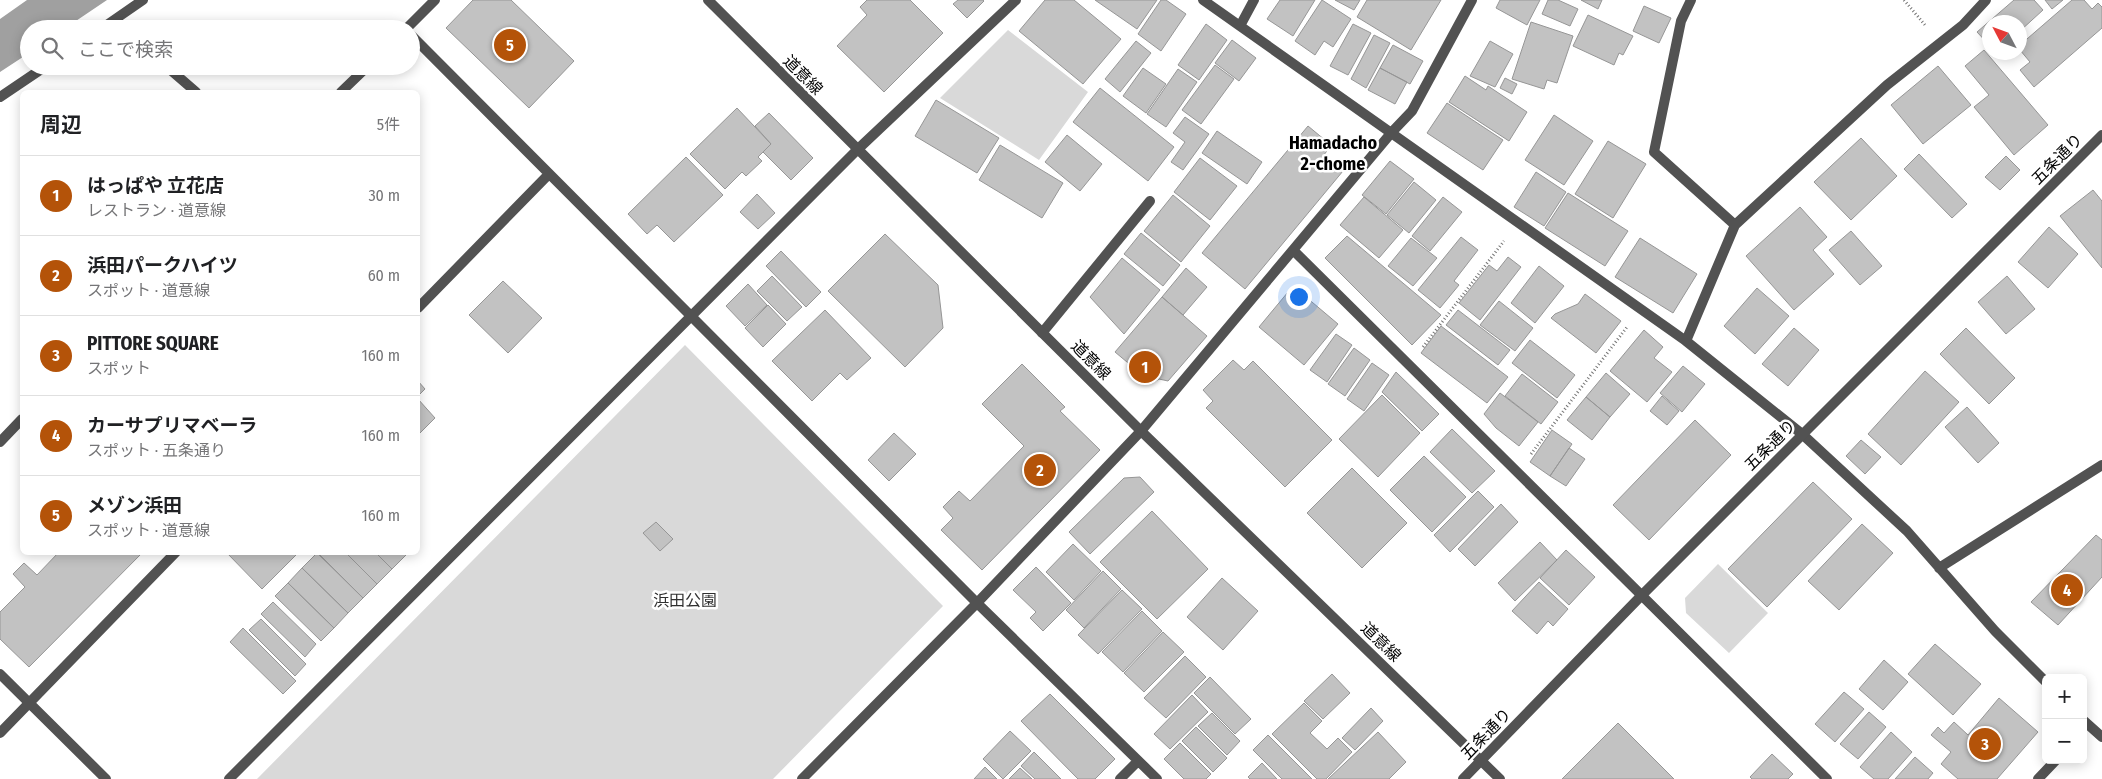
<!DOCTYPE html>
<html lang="ja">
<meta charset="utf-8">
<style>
:root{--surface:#fff;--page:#f2f2f2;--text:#202124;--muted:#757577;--line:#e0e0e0;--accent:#b45309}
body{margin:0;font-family:"Fira Sans Condensed","Noto Sans JP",sans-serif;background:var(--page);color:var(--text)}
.controls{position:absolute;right:15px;bottom:15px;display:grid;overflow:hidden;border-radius:8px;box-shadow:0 2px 12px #0003}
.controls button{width:45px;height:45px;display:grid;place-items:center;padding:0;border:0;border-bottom:1px solid var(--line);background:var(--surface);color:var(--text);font:25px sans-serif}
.compass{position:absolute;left:1982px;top:15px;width:45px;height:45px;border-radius:50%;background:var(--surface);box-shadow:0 2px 12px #0003;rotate:311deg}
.you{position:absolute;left:1298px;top:296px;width:18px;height:18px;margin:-12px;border:4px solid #fff;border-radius:50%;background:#1a73e8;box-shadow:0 0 0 8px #1a73e833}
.badge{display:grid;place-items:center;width:32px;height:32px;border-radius:50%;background:var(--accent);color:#fff;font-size:16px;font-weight:700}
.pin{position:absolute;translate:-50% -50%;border:2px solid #fff;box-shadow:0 1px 5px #0006}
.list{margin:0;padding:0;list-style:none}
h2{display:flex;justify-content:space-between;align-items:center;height:65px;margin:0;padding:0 20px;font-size:21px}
h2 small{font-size:16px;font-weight:400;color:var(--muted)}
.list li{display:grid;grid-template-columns:32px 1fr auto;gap:15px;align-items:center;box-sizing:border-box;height:80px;padding:0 20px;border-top:1px solid var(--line)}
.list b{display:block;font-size:19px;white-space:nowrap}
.list p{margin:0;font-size:16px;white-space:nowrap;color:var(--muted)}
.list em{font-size:16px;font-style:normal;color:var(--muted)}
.icon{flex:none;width:28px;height:28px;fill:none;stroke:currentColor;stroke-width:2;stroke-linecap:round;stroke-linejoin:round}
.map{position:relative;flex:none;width:2102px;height:779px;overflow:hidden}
.search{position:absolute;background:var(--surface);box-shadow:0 2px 12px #0003;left:20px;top:20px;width:400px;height:55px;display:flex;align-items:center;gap:12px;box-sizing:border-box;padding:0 18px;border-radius:28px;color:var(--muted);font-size:19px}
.panel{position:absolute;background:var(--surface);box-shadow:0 2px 12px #0003;left:20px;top:90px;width:400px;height:465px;border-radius:8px}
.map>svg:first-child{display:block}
</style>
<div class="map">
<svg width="2102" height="779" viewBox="0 0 2102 779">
<rect width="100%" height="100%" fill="#fff"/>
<path fill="#d9d9d9" d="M1008 30 1088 92 1039 160 940 98Z
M685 345 943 606 773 779H257Z
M1718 564 1768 613 1729 653 1686 613 1685 598Z"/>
<path fill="#a0a0a0" d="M27 0H107L64 29H29V53L0 72V19Z"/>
<path fill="#c2c2c2" stroke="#969696" d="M473 0H511L574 61 529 108 446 28Z
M867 0H910L943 33 884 92 837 46 867 15 860 7Z
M958 0H983L984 1 967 18 953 4Z
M1045 0H1074L1121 39 1083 84 1019 31Z
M1095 0H1157L1137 29Z
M1161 0H1166L1186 14 1161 51 1138 34Z
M1280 0H1315L1293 36 1267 19Z
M1322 0 1351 19 1333 47 1324 41 1315 55 1295 41Z
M1335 0H1360L1354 10Z
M1367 0H1441L1411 50 1357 17Z
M1500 0H1540L1527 25 1496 8Z
M1548 0H1558L1578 9 1570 26 1542 14Z
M1581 0H1602L1598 9Z
M2014 0H2034L2043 10 2020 31V22H1990V46L1977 32Z
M2045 0H2063L2052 9Z
M2072 0H2084L2092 9 2098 3 2102 7V28L2034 87 2020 70 2030 62 2020 50V45Z
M1644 6 1671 18 1659 43 1633 31Z
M1588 15 1633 36 1623 55 1619 53 1614 65 1573 46Z
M1531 22 1573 36 1557 83 1547 80 1544 89 1512 79Z
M1206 24 1227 40 1199 80 1178 65Z
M1353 24 1371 33 1348 75 1330 66Z
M1374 35 1390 43 1366 88 1351 79Z
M1232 40 1256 58 1239 81 1215 63Z
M1136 41 1151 53 1120 92 1105 79Z
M1490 41 1513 54 1495 87 1470 76Z
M1393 45 1423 61 1410 84 1380 68Z
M1984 50 2048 125 2014 155 1974 107 1989 95 1965 66Z
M1215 65 1234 79 1201 124 1182 110Z
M1938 66 1971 105 1923 144 1891 105Z
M1143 68 1166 84 1146 113 1123 96Z
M1380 68 1407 82 1395 104 1368 90Z
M1178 69 1197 82 1166 127 1147 114Z
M1465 76 1486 90 1488 86 1527 112 1509 141 1449 102Z
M1505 78 1517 84 1512 94 1500 88Z
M1100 88 1174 147 1148 181 1073 122Z
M936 100 999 138 977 173 915 136Z
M1447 103 1503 140 1483 170 1427 133Z
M737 108 771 144 758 157 762 161 746 176 742 172 725 189 690 154Z
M769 113 813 158 791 180 763 152 771 144 755 126Z
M1554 115 1593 141 1564 185 1525 160Z
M1185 117 1209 134 1183 170 1171 162 1185 142 1173 133Z
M1308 126 1331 145 1324 155 1343 171 1245 289 1202 253Z
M1217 131 1262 162 1247 184 1202 153Z
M1067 135 1102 164 1080 191 1045 162Z
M1861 138 1897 176 1851 220 1814 182Z
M1608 141 1646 164 1613 218 1575 194Z
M1000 145 1063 183 1042 218 979 180Z
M1919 154 1967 204 1952 218 1904 169Z
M2006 156 2020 170 2000 190 1985 177Z
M686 157 723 195 674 242 657 225 647 234 628 214Z
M1200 158 1237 186 1210 220 1174 192Z
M1390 161 1414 179 1386 214 1362 195Z
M1536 172 1566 192 1544 226 1514 207Z
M1414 182 1436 200 1409 233 1387 215Z
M2093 190 2102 201V268L2060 216Z
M1568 193 1628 231 1605 266 1545 228Z
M757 194 775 213 758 229 740 212Z
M1173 195 1210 226 1181 262 1144 231Z
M1364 197 1403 230 1379 258 1340 225Z
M1443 197 1462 212 1430 251 1412 236Z
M1800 207 1827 237 1813 250 1834 274 1794 310 1746 256Z
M2049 227 2078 254 2048 288 2018 262Z
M1851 231 1882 266 1860 285 1829 250Z
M1141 233 1180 265 1163 286 1124 254Z
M885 234 938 285 943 328 905 367 828 291Z
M1347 236 1441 315 1412 345 1325 258Z
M1461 237 1478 250 1454 281 1459 285 1440 308 1418 290Z
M1411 238 1437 258 1413 286 1388 266Z
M1640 238 1697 274 1673 313 1615 277Z
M781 251 821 292 806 307 766 266Z
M1508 257 1521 267 1480 320 1459 303 1489 265 1497 271Z
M1122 258 1160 290 1124 334 1090 297Z
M1539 266 1564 286 1535 323 1511 303Z
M1186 268 1207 287 1183 315 1162 297Z
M772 276 802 307 787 321 757 291Z
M2007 276 2035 309 2006 334 1978 302Z
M503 281 542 318 508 353 469 315Z
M748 284 767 305 745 326 726 306Z
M1293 286 1338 324 1304 365 1259 327Z
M1757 288 1789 316 1755 354 1724 326Z
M1585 294 1621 321 1596 353 1551 318 1555 314 1578 304Z
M1162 297 1207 336 1168 381 1159 379 1152 383 1115 352Z
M1499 301 1533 328 1515 351 1480 325Z
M768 305 786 324 763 347 745 328Z
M825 310 871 358 847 380 840 373 812 401 772 361Z
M1458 310 1510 350 1498 365 1446 325Z
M1441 326 1508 377 1487 403 1421 353Z
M1794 328 1819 350 1788 386 1762 364Z
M1966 328 2015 378 1989 404 1940 354Z
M1644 330 1663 347 1654 358 1672 372 1647 402 1610 371Z
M1336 334 1352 345 1327 382 1310 370Z
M1530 340 1575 375 1557 398 1512 363Z
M1354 348 1370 360 1345 396 1328 384Z
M1233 360 1244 370 1253 361 1332 440 1285 487 1206 408 1213 401 1203 390Z
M1372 363 1389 375 1364 411 1347 399Z
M1022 364 1065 407 1060 411 1100 450 982 570 941 530 953 518 943 507 959 491 970 501 1024 446 982 404Z
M1683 366 1705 384 1682 412 1660 393Z
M1925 371 1959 402 1901 465 1868 434Z
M1396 372 1439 414 1422 431 1382 392Z
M1606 373 1630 394 1610 417 1586 397Z
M1522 374 1558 402 1541 424 1505 396Z
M418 381 425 389 418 396Z
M1500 393 1538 422 1519 446 1496 428 1484 414Z
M1382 395 1420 433 1378 477 1339 439Z
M1662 396 1679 411 1667 425 1650 411Z
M1586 397 1610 417 1592 440 1567 420Z
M418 399 435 418 418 435Z
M1967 407 1999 443 1978 463 1945 427Z
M1695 420 1731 455 1649 540 1613 505Z
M1452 429 1495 471 1472 493 1430 452Z
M1552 430 1572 444 1550 476 1530 462Z
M894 433 916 454 889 481 868 460Z
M1861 440 1881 457 1865 474 1846 456Z
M1569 448 1585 459 1566 486 1550 476Z
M1424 456 1466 497 1432 532 1390 490Z
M1352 468 1407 523 1362 568 1307 513Z
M1140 477 1154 492 1090 554 1069 532 1124 478Z
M1813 482 1852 519 1767 607 1728 569Z
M1478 491 1494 507 1450 552 1434 535Z
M1501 504 1518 522 1475 566 1458 549Z
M1152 511 1208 569 1157 619 1100 562Z
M656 522 673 539 660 551 643 533Z
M1862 524 1893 553 1839 610 1808 581Z
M2096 535 2102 540V577L2058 625 2031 602Z
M1540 542 1557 560 1515 601 1498 583Z
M1073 544 1101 571 1074 600 1046 572Z
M1566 550 1595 577 1569 605 1540 578Z
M59 552H143L29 667 0 639V612L25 587 13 574 24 563 37 575Z
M226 552H299L262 589Z
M317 552H345L377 584 363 598Z
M345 552H375L392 569 377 584Z
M375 552H403L406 555 392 569Z
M317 553 363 598 348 613 302 568Z
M1036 567 1071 603 1043 631 1030 618 1036 612 1013 590Z
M302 568 348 613 334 628 288 583Z
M1103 571 1121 589 1084 628 1066 610Z
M1222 578 1258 611 1223 650 1187 617Z
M1539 582 1568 609 1553 626 1548 621 1537 634 1512 611Z
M288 583 334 628 321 641 275 596Z
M1122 590 1142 609 1098 654 1078 635Z
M273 602 316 644 305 657 261 614Z
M1142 611 1162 631 1123 672 1102 652Z
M261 619 306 664 295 676 249 630Z
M243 628 296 681 283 694 230 642Z
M1163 632 1184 652 1144 692 1124 673Z
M1935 644 1981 684 1953 715 1908 674Z
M1185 656 1206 677 1166 718 1144 698Z
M1884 660 1908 682 1883 710 1859 689Z
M1332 674 1350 693 1323 719 1304 701Z
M1210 677 1251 719 1235 734 1194 693Z
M1844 692 1864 709 1835 742 1815 724Z
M1050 694 1115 759 1095 779H1078L1021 721Z
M1192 695 1208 712 1170 749 1154 734Z
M1999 698 2038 732 1997 779H1958L1941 764 1951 752 1931 735 1938 727 1944 733 1954 722 1968 735Z
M1304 703 1322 721 1310 733 1327 749 1338 738 1352 752 1326 779H1317L1272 734Z
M1371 708 1383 721 1355 750 1342 738Z
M1869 712 1886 727 1858 759 1840 744Z
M1212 713 1240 741 1227 755 1198 726Z
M1618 723 1674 779H1562Z
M1196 727 1227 758 1213 772 1182 741Z
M1010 731 1031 751 1003 779 983 759Z
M1378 732 1406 762 1389 779H1328Z
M1891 732 1912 752 1888 779H1874L1860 767Z
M1268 735 1312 779H1282L1253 750Z
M1180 743 1211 774 1206 779H1184L1164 759Z
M1034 752 1061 779H1035L1021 766Z
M1772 754 1793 774 1788 779H1752L1750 777Z
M1915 757 1933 773 1928 779H1895Z
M1262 763 1277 779H1250L1248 777Z
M985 767 997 779H974Z
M1020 768 1032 779H1009Z"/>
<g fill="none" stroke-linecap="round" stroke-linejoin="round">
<path stroke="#747474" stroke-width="3" stroke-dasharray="1 2.5" stroke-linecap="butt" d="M1904 0 1925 25
M1423 347 1504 241
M1531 454 1627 327"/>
<path stroke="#525252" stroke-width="10" d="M1042 333 1150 201"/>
<path stroke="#525252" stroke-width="10" d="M1203 0 1686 341 1802 434 1907 531 1995 631 2046 682
M1691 0 1681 21 1654 152 1735 225
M114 21 123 29
M1240 26 1254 0
M101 29 143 0
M406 29 435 0
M411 35 977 603 1157 779
M166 66 196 92
M341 92 368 66
M0 97 46 66
M1293 250 1827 779
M418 308 549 174
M1686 341 1735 225 1887 85 1963 25 1986 0
M0 442 22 419
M1939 568 2102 465
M0 674 106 779
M2083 720 2102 737
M0 733 176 552
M229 779 857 150 1016 0
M802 779 977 603 1141 431 1392 132 1412 111 1472 0
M1120 779 1138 761
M2038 779 2056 760"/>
<path stroke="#525252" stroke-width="10" d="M708 0 1141 431 1500 779
M1463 779 1641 596 2102 135"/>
</g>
<g text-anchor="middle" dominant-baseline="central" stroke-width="5" stroke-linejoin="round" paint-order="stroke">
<g font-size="16" fill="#000" stroke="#fff">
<text transform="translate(803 75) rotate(45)">道意線</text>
<text transform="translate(2057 159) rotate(-45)">五条通り</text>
<text transform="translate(1091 360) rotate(45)">道意線</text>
<text transform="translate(1770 445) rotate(-45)">五条通り</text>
<text transform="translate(1381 642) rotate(44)">道意線</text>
<text transform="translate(1486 734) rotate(-46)">五条通り</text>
</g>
<g font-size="16" fill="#303030" stroke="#fff">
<text x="685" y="600">浜田公園</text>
</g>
<g font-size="18" font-weight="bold" fill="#000" stroke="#fff">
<text x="1333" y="143">Hamadacho<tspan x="1333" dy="21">2-chome</tspan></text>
</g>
</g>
</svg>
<div class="controls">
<button>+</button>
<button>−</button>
</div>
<svg class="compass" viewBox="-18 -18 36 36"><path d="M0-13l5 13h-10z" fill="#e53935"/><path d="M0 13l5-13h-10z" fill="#757577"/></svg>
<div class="you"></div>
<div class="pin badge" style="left:1145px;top:367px">1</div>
<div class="pin badge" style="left:1040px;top:470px">2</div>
<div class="pin badge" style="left:1985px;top:744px">3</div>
<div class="pin badge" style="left:2067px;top:590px">4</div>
<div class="pin badge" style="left:510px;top:45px">5</div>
<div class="search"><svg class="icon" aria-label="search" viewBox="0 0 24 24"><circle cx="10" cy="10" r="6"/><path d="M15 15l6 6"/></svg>ここで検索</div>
<section class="panel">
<h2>周辺<small>5件</small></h2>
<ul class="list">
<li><span class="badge">1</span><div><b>はっぱや 立花店</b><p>レストラン · 道意線</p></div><em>30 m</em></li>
<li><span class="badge">2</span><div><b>浜田パークハイツ</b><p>スポット · 道意線</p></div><em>60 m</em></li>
<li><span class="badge">3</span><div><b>PITTORE SQUARE</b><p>スポット</p></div><em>160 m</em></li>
<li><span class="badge">4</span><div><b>カーサプリマベーラ</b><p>スポット · 五条通り</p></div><em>160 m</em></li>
<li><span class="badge">5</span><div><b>メゾン浜田</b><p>スポット · 道意線</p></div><em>160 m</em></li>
</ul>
</section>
</div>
